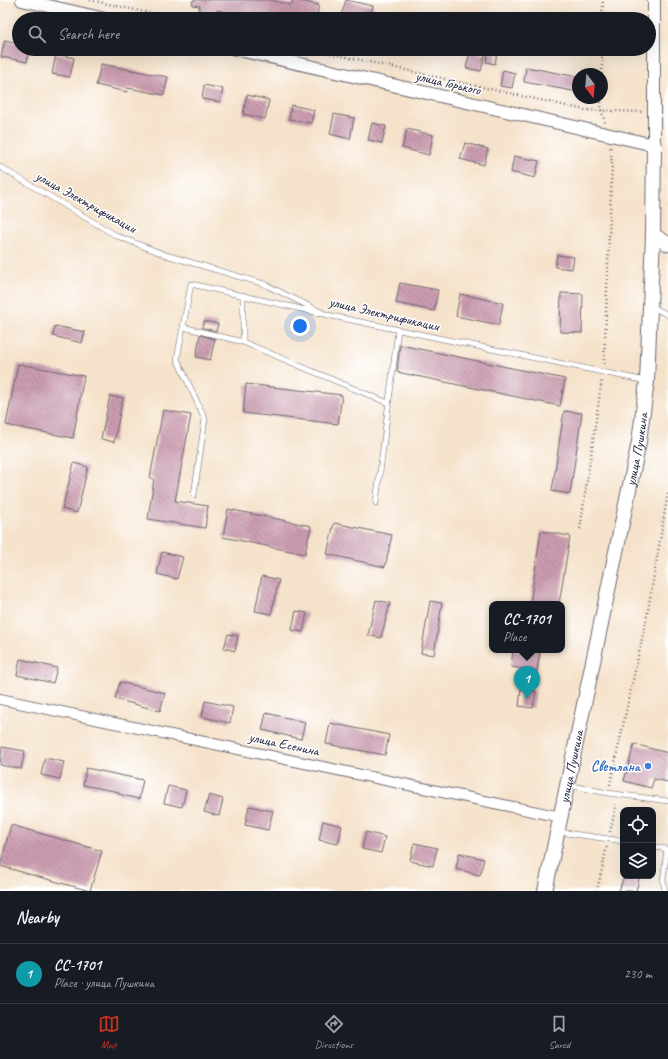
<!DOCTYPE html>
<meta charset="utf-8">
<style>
:root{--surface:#171b24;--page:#20242c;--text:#f1f3f6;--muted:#9ea1a6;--line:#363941;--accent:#c8321e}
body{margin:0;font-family:Caveat,sans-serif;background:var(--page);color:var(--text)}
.controls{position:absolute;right:12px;bottom:12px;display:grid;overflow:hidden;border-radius:8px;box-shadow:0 4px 16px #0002}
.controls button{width:36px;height:36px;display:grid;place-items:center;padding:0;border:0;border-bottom:1px solid var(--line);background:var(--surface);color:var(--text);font:20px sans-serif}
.compass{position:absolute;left:572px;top:68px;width:36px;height:36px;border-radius:50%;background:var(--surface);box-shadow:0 4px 16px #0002;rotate:164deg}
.you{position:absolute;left:300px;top:326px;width:14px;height:14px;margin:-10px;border:3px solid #fff;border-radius:50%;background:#1a73e8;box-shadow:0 0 0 6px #1a73e833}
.badge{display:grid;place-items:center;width:26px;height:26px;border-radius:50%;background:var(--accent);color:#fff;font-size:13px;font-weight:700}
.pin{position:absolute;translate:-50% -33px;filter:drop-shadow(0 1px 2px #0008)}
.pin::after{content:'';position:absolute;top:21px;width:14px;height:12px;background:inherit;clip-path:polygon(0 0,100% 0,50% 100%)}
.popup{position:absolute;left:489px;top:601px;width:76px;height:52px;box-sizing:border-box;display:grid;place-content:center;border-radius:8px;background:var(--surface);filter:drop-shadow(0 1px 3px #0005);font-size:13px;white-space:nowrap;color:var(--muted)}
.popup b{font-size:15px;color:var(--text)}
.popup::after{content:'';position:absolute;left:50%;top:100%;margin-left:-8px;border:8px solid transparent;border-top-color:var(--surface)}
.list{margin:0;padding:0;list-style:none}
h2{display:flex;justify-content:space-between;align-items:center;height:52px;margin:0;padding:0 16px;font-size:17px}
h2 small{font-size:13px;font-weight:400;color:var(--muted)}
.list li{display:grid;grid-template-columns:26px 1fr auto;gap:12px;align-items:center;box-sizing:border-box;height:60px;padding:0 16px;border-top:1px solid var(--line)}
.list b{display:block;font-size:15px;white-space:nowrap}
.list p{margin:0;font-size:13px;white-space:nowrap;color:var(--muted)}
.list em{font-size:13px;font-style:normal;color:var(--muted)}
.icon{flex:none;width:22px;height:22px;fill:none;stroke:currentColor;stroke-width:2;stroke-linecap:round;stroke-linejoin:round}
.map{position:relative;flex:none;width:668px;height:891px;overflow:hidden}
.search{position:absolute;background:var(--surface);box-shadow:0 4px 16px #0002;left:12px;right:12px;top:12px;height:44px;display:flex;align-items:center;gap:10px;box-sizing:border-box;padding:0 14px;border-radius:22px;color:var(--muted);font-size:15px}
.sheet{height:112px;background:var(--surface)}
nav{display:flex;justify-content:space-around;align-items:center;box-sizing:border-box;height:56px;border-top:1px solid var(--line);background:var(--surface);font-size:11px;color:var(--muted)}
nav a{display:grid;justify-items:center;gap:2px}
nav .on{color:var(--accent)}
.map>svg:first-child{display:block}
</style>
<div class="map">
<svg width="668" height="891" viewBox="0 0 668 891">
<defs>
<pattern id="building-back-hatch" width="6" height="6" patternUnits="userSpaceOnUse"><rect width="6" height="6" fill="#cb9cb0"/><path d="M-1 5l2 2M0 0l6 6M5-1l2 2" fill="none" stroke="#a47f90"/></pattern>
</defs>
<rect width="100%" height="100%" fill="#fff"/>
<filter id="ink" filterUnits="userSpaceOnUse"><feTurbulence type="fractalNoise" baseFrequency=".025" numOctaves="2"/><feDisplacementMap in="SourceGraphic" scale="8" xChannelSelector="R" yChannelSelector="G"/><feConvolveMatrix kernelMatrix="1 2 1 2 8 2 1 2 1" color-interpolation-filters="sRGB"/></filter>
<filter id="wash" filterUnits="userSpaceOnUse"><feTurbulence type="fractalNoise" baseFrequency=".012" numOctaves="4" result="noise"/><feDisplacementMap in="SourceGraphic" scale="16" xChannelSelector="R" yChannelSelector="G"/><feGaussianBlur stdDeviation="0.9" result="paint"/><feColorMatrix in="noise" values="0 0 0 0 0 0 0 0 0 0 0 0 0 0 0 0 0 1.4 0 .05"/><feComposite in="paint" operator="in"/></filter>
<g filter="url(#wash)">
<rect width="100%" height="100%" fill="#f5e2ca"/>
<g id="blocks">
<path fill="url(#building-back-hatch)" d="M193 0H270L292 5 293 0H295L319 5 316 19H259L217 10 216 14 199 10 200 6 192 5Z
M346 0 373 6 370 19H340Z
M5 40 19 43V49H29L27 62 1 57Z
M470 51 485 55 481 71 466 68Z
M488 51 497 52 495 64 486 62Z
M56 54 74 58 70 77 52 74Z
M101 64 168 77 164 95 128 88 127 92 96 85Z
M526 67 578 77V92L524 82Z
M503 70 515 73 512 88 500 86Z
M204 85 223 89 220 102 202 99Z
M247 95 269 100 265 119 243 114Z
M291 105 314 110 311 123 289 119Z
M334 114 354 118 350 139 330 134Z
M372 123 386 126 382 143 368 140Z
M407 129 433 135 429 155 402 148Z
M465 143 488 149 484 165 460 159Z
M514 156 539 161 535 178 511 172Z
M557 255 574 257 572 269 555 267Z
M400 283 438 290 434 311 396 303Z
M561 293 583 294 582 333 560 332Z
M460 294 503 303 499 325 456 316Z
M204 321 218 324 216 331 202 328Z
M55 326 85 332 82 343 53 336Z
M200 335 215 339 210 360 196 357Z
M400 345 565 379 560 406 397 372Z
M18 364 84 376 73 438 6 425Z
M246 384 342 395 338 424 243 413Z
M110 396 123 398 114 442 101 439Z
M163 410 191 415 175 501 208 506 205 528 148 519 154 479 150 478Z
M564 411 582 413 570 494 552 491Z
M74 463 88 467 77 513 62 509Z
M228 509 311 526 305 554 223 537Z
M334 523 392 535 385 567 327 554Z
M541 531 570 536 559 604H530Z
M162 552 183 557 177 579 157 574Z
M262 576 279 580 271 614 255 611Z
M376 600 390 603 381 638 368 635Z
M430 601 442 603 434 655 421 653Z
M296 611 307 613 303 632 292 630Z
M228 634 238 636 235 651 224 648Z
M513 650H540L537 671 511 667Z
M20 659 57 668 53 683 17 675Z
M120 682 165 693 160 711 115 699Z
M521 689 536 691 533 708 519 706Z
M205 701 233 707 230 723 202 717Z
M266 713 305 722 301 739 262 730Z
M330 723 389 735 385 755 326 744Z
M634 744 668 753V782L654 779 651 788 624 781Z
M2 747 25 751 21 769 0 765Z
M45 758 64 762 60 779 41 775Z
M86 768 143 780 139 799 118 794 119 792 83 785Z
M168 786 186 790 182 807 164 803Z
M209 795 223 799 219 816 204 812Z
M249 806 273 811 268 830 245 825Z
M323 821 342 826 338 844 319 840Z
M11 825 102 851 90 891 0 866Z
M366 832 385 837 381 853 362 849Z
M414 843 437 848 433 866 410 861Z
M459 853 484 859 480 875 456 869Z
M624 876H640L636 891H619Z"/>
</g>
</g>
<g filter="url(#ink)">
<use href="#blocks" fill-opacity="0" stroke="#6c656d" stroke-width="1"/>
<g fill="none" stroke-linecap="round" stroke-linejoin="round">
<defs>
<path id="service" d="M0 167 117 236 166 255 264 284 327 315 646 381
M243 295V342
M651 306 668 315
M183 327 243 342 388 403
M194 495 205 419 177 359 191 284 319 313
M376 503 398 330
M568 785 608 793 668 801
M559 832 623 841
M653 847 667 849 663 880 665 891"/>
<path id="minor" d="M0 699 561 817"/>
<path id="tertiary" d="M22 0 105 19
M235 49 654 145V0"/>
<g id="secondary">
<path d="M653 235 668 244"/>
<path id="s1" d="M545 891 639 442 647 381 653 235 654 145"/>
</g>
</defs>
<use href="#service" stroke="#6c656d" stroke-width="6"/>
<use href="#minor" stroke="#6c656d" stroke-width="12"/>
<use href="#tertiary" stroke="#6c656d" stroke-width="14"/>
<use href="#secondary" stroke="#6c656d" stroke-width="16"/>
<path stroke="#6c656d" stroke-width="2.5" stroke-dasharray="1 3" stroke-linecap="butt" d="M90 0 176 19
M602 19 603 0
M311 49 585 110 644 112
M602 74V49
M601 98V109L605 123
M604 364 612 163 610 145
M580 529 602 379
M610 785 647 616 668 493
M610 832 616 806 613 802
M597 891 607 846"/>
<use href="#service" stroke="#fff" stroke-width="5"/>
<use href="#minor" stroke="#fff" stroke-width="10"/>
<use href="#tertiary" stroke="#fff" stroke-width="12"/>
<use href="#secondary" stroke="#fff" stroke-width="14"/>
</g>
</g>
<circle fill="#3f7fe0" stroke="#fff" stroke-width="1.5" cx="648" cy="766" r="4"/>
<g text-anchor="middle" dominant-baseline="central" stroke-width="3" stroke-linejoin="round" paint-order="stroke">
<g font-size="14" fill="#22223b" stroke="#fff">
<text transform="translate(448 83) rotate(13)">улица Горького</text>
<text transform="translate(86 202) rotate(29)">улица Электрификации</text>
<text transform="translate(384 314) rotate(13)">улица Электрификации</text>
<text stroke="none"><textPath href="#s1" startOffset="451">улица Пушкина</textPath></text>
<text transform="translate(284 744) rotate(12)">улица Есенина</text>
<text stroke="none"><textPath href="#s1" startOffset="127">улица Пушкина</textPath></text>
</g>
<g font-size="14" font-weight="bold" fill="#366cbe" stroke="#fff" text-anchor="end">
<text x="640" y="766">Светлана</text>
</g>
</g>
</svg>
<div class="controls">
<button><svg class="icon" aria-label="locate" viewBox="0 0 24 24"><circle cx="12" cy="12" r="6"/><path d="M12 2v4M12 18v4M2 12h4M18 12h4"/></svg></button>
<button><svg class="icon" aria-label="layers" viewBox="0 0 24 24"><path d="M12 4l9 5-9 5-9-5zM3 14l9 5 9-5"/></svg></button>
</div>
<svg class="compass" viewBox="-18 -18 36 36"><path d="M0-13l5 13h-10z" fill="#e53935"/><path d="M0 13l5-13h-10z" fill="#9ea1a6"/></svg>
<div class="you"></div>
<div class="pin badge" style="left:527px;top:699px;background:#0f9aa8">1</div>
<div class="popup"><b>СС-1701</b>Place</div>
<div class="search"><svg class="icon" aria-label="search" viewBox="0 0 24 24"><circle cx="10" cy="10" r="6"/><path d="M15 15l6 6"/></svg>Search here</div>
</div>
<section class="sheet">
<h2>Nearby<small></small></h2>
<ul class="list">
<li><span class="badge" style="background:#0f9aa8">1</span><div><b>СС-1701</b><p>Place · улица Пушкина</p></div><em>230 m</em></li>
</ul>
</section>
<nav>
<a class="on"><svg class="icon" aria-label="map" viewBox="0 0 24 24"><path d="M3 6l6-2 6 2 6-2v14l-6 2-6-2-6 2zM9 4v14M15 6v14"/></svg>Map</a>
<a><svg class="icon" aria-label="directions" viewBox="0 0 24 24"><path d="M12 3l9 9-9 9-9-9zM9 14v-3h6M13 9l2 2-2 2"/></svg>Directions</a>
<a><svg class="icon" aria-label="saved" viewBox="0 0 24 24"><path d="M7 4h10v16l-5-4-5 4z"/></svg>Saved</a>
</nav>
